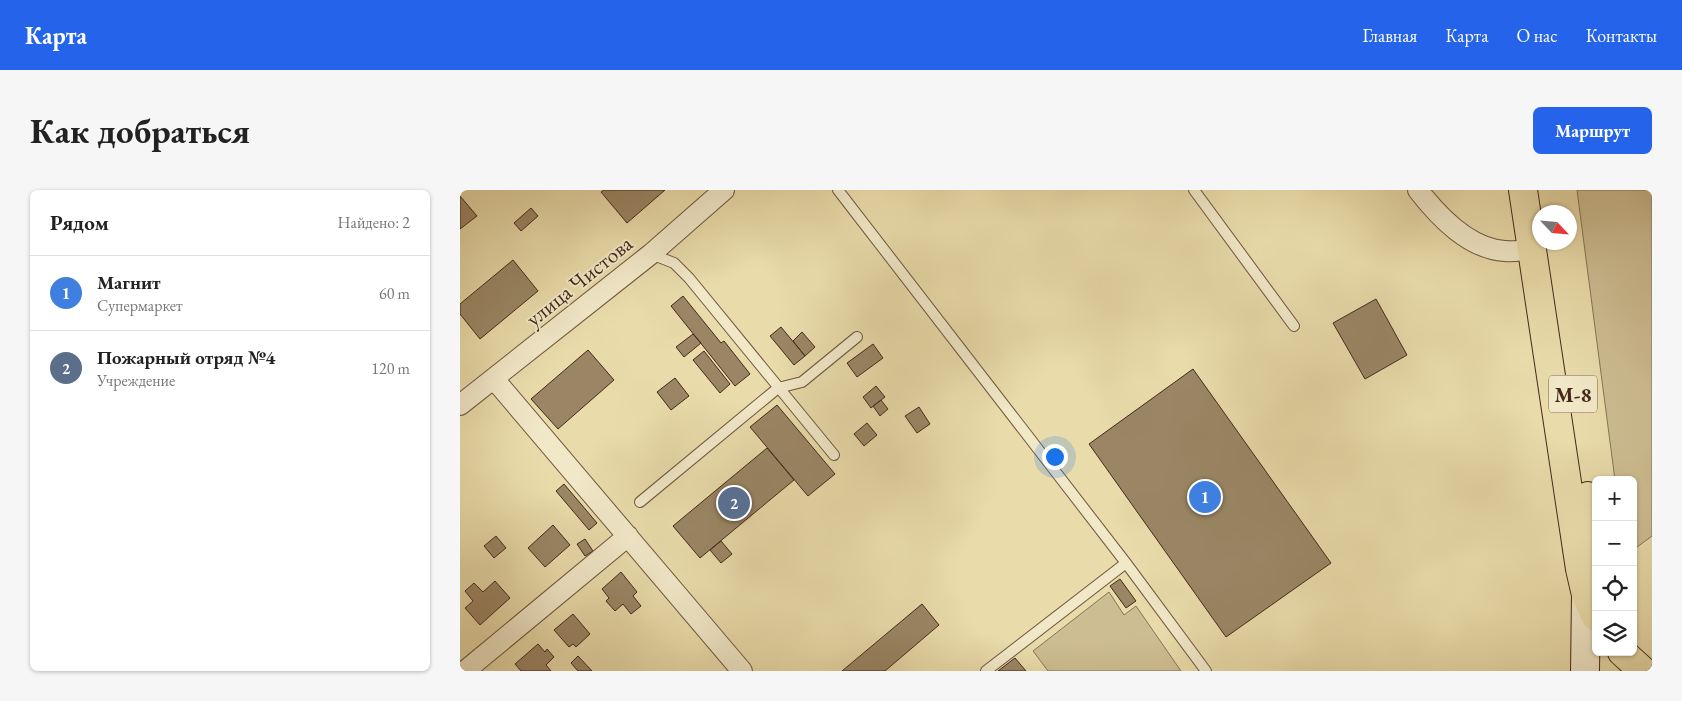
<!DOCTYPE html>
<html lang="ru">
<meta charset="utf-8">
<style>
:root{--surface:#fff;--page:#f6f6f6;--text:#222;--muted:#767676;--line:#e0e0e0;--accent:#2563eb}
body{margin:0;font-family:"EB Garamond",serif;background:var(--page);color:var(--text)}
.controls{position:absolute;right:15px;bottom:15px;display:grid;overflow:hidden;border-radius:8px;box-shadow:0 1px 4px #0004}
.controls button{width:45px;height:45px;display:grid;place-items:center;padding:0;border:0;border-bottom:1px solid var(--line);background:var(--surface);color:var(--text);font:25px sans-serif}
.compass{position:absolute;left:1072px;top:15px;width:45px;height:45px;border-radius:50%;background:var(--surface);box-shadow:0 1px 4px #0004;rotate:116deg}
.you{position:absolute;left:594px;top:266px;width:18px;height:18px;margin:-12px;border:4px solid #fff;border-radius:50%;background:#1a73e8;box-shadow:0 0 0 8px #1a73e833}
.badge{display:grid;place-items:center;width:32px;height:32px;border-radius:50%;background:var(--accent);color:#fff;font-size:16px;font-weight:700}
.pin{position:absolute;translate:-50% -50%;border:2px solid #fff;box-shadow:0 1px 5px #0006}
.list{margin:0;padding:0;list-style:none}
h2{display:flex;justify-content:space-between;align-items:center;height:65px;margin:0;padding:0 20px;font-size:21px}
h2 small{font-size:16px;font-weight:400;color:var(--muted)}
.list li{display:grid;grid-template-columns:32px 1fr auto;gap:15px;align-items:center;box-sizing:border-box;height:75px;padding:0 20px;border-top:1px solid var(--line)}
.list b{display:block;font-size:19px;white-space:nowrap}
.list p{margin:0;font-size:16px;white-space:nowrap;color:var(--muted)}
.list em{font-size:16px;font-style:normal;color:var(--muted)}
.icon{flex:none;width:28px;height:28px;fill:none;stroke:currentColor;stroke-width:2;stroke-linecap:round;stroke-linejoin:round}
.map{position:relative;flex:none;width:1192px;height:481px;overflow:hidden;border-radius:8px}
header{display:flex;align-items:center;gap:30px;box-sizing:border-box;height:70px;padding:0 25px;background:var(--accent);color:#fff}
header strong{font-size:24px}
nav{display:flex;gap:28px;margin-inline-start:auto;font-size:18px}
.intro{display:flex;align-items:center;justify-content:space-between;box-sizing:border-box;height:120px;padding:0 30px}
h1{margin:0;font-size:35px}
.button{padding:12px 22px;border-radius:8px;background:var(--accent);color:#fff;font-size:18px;font-weight:700}
main{display:flex;gap:30px;padding:0 30px}
aside{flex:1;background:var(--surface);border-radius:8px;box-shadow:0 1px 4px #0004}
.map>svg:first-child{display:block}
</style>
<header>
<strong>Карта</strong>
<nav><a>Главная</a><a>Карта</a><a>О нас</a><a>Контакты</a></nav>
</header>
<div class="intro"><h1>Как добраться</h1><a class="button">Маршрут</a></div>
<main>
<aside>
<h2>Рядом<small>Найдено: 2</small></h2>
<ul class="list">
<li><span class="badge" style="background:#3f7fe0">1</span><div><b>Магнит</b><p>Супермаркет</p></div><em>60 m</em></li>
<li><span class="badge" style="background:#5c6f8a">2</span><div><b>Пожарный отряд №4</b><p>Учреждение</p></div><em>120 m</em></li>
</ul>
</aside>
<div class="map">
<svg width="1192" height="481" viewBox="0 0 1192 481">
<rect width="100%" height="100%" fill="#e9dbaa"/>
<filter id="stains"><feTurbulence type="fractalNoise" baseFrequency=".004" numOctaves="4"/><feColorMatrix values="0 0 0 0 .2 0 0 0 0 .09 0 0 0 0 .02 0 0 0 .5 -.17"/></filter>
<radialGradient id="worn" r=".72"><stop offset=".6" stop-color="#630" stop-opacity="0"/><stop offset="1" stop-color="#630" stop-opacity=".3"/></radialGradient>
<path fill="#cdbd92" stroke="#897356" d="M1117 0H1192V346L1173 360V290H1155Z
M649 402 664 425 676 416 721 481H588L573 461Z"/>
<path fill="#9a8665" stroke="#45291b" d="M144 0H205L167 33 141 2Z
M0 6 17 26 0 39Z
M71 18 78 26 61 41 54 33Z
M53 70 78 101 20 149 0 124V114Z
M223 106 261 153 264 151 290 184 275 196 211 116Z
M916 109 947 165 905 189 873 133Z
M321 137 345 166 334 175 310 146Z
M342 142 355 157 345 166 333 151Z
M233 144 241 153 224 167 216 157Z
M413 154 423 168 397 187 387 173Z
M128 160 154 190 98 239 71 209Z
M244 161 270 194 260 203 233 170Z
M733 179 871 373 766 447 629 254Z
M215 188 229 206 211 220 197 202Z
M416 196 425 207 411 218 403 207Z
M421 210 428 219 420 226 413 216Z
M317 215 375 284 348 306 290 237Z
M459 217 470 234 457 243 445 226Z
M407 233 417 245 404 256 394 244Z
M307 258 334 290 240 368 213 336Z
M104 294 137 333 129 340 96 301Z
M93 335 110 355 85 377 68 358Z
M36 346 46 358 34 368 24 356Z
M125 349 133 361 125 366 117 354Z
M261 351 272 364 261 373 250 360Z
M161 382 177 402 173 406 181 416 171 424 163 414 155 421 146 411 149 408 142 399Z
M660 389 676 411 666 418 650 396Z
M35 391 50 408 20 435 5 418 13 411 5 401 14 393 23 402Z
M462 414 479 435 425 481H382Z
M113 424 130 444 116 457 113 454 109 457 94 440Z
M78 454 85 462 87 459 94 467 86 475 91 481H61L55 474Z
M118 466 132 481H118L111 473Z
M555 468 566 481H538Z"/>
<g fill="none" stroke-linecap="round" stroke-linejoin="round">
<defs>
<path id="service" d="M378 0 666 373 746 481
M734 0 834 136
M191 64 214 73 229 88 374 265
M180 312 318 198 342 192 397 147
M526 481 666 373"/>
<path id="minor" d="M958 0C979 27 1009 59 1045 61 1054 62 1063 60 1072 60
M34 189 282 481
M0 215 191 64 264 0
M5 481 168 346"/>
<path id="secondary" d="M1125 481 1126 405"/>
<path id="trunk" d="M1063 0 1120 379 1126 405 1136 427
M1128 306 1136 351
M1162 462 1183 481"/>
</defs>
<use href="#service" stroke="#6e563f" stroke-width="12"/>
<use href="#minor" stroke="#6e563f" stroke-width="22"/>
<use href="#secondary" stroke="#45291b" stroke-width="30"/>
<use href="#trunk" stroke="#45291b" stroke-width="30"/>
<use href="#service" stroke="#f1e8c8" stroke-width="10"/>
<use href="#minor" stroke="#f1e8c8" stroke-width="20"/>
<use href="#secondary" stroke="#f1e8c8" stroke-width="28"/>
<use href="#trunk" stroke="#e9dbaa" stroke-width="28"/>
</g>
<g text-anchor="middle" dominant-baseline="central" stroke-width="4" stroke-linejoin="round" paint-order="stroke">
<rect fill="#f1e8c8" stroke="#79624f" stroke-width="1" x="1089" y="185.5" width="48" height="37" rx="4"/>
<g font-size="21" font-weight="bold" fill="#45291b">
<text x="1113" y="204">М-8</text>
</g>
<g font-size="22" fill="#45291b" stroke="#f1e8c8">
<text transform="translate(119 91) rotate(-39)">улица Чистова</text>
</g>
</g>
<rect width="100%" height="100%" filter="url(#stains)"/>
<rect width="100%" height="100%" fill="url(#worn)"/>
</svg>
<div class="controls">
<button>+</button>
<button>−</button>
<button><svg class="icon" aria-label="locate" viewBox="0 0 24 24"><circle cx="12" cy="12" r="6"/><path d="M12 2v4M12 18v4M2 12h4M18 12h4"/></svg></button>
<button><svg class="icon" aria-label="layers" viewBox="0 0 24 24"><path d="M12 4l9 5-9 5-9-5zM3 14l9 5 9-5"/></svg></button>
</div>
<svg class="compass" viewBox="-18 -18 36 36"><path d="M0-13l5 13h-10z" fill="#e53935"/><path d="M0 13l5-13h-10z" fill="#767676"/></svg>
<div class="you"></div>
<div class="pin badge" style="left:745px;top:307px;background:#3f7fe0">1</div>
<div class="pin badge" style="left:274px;top:313px;background:#5c6f8a">2</div>
</div>
</main>
